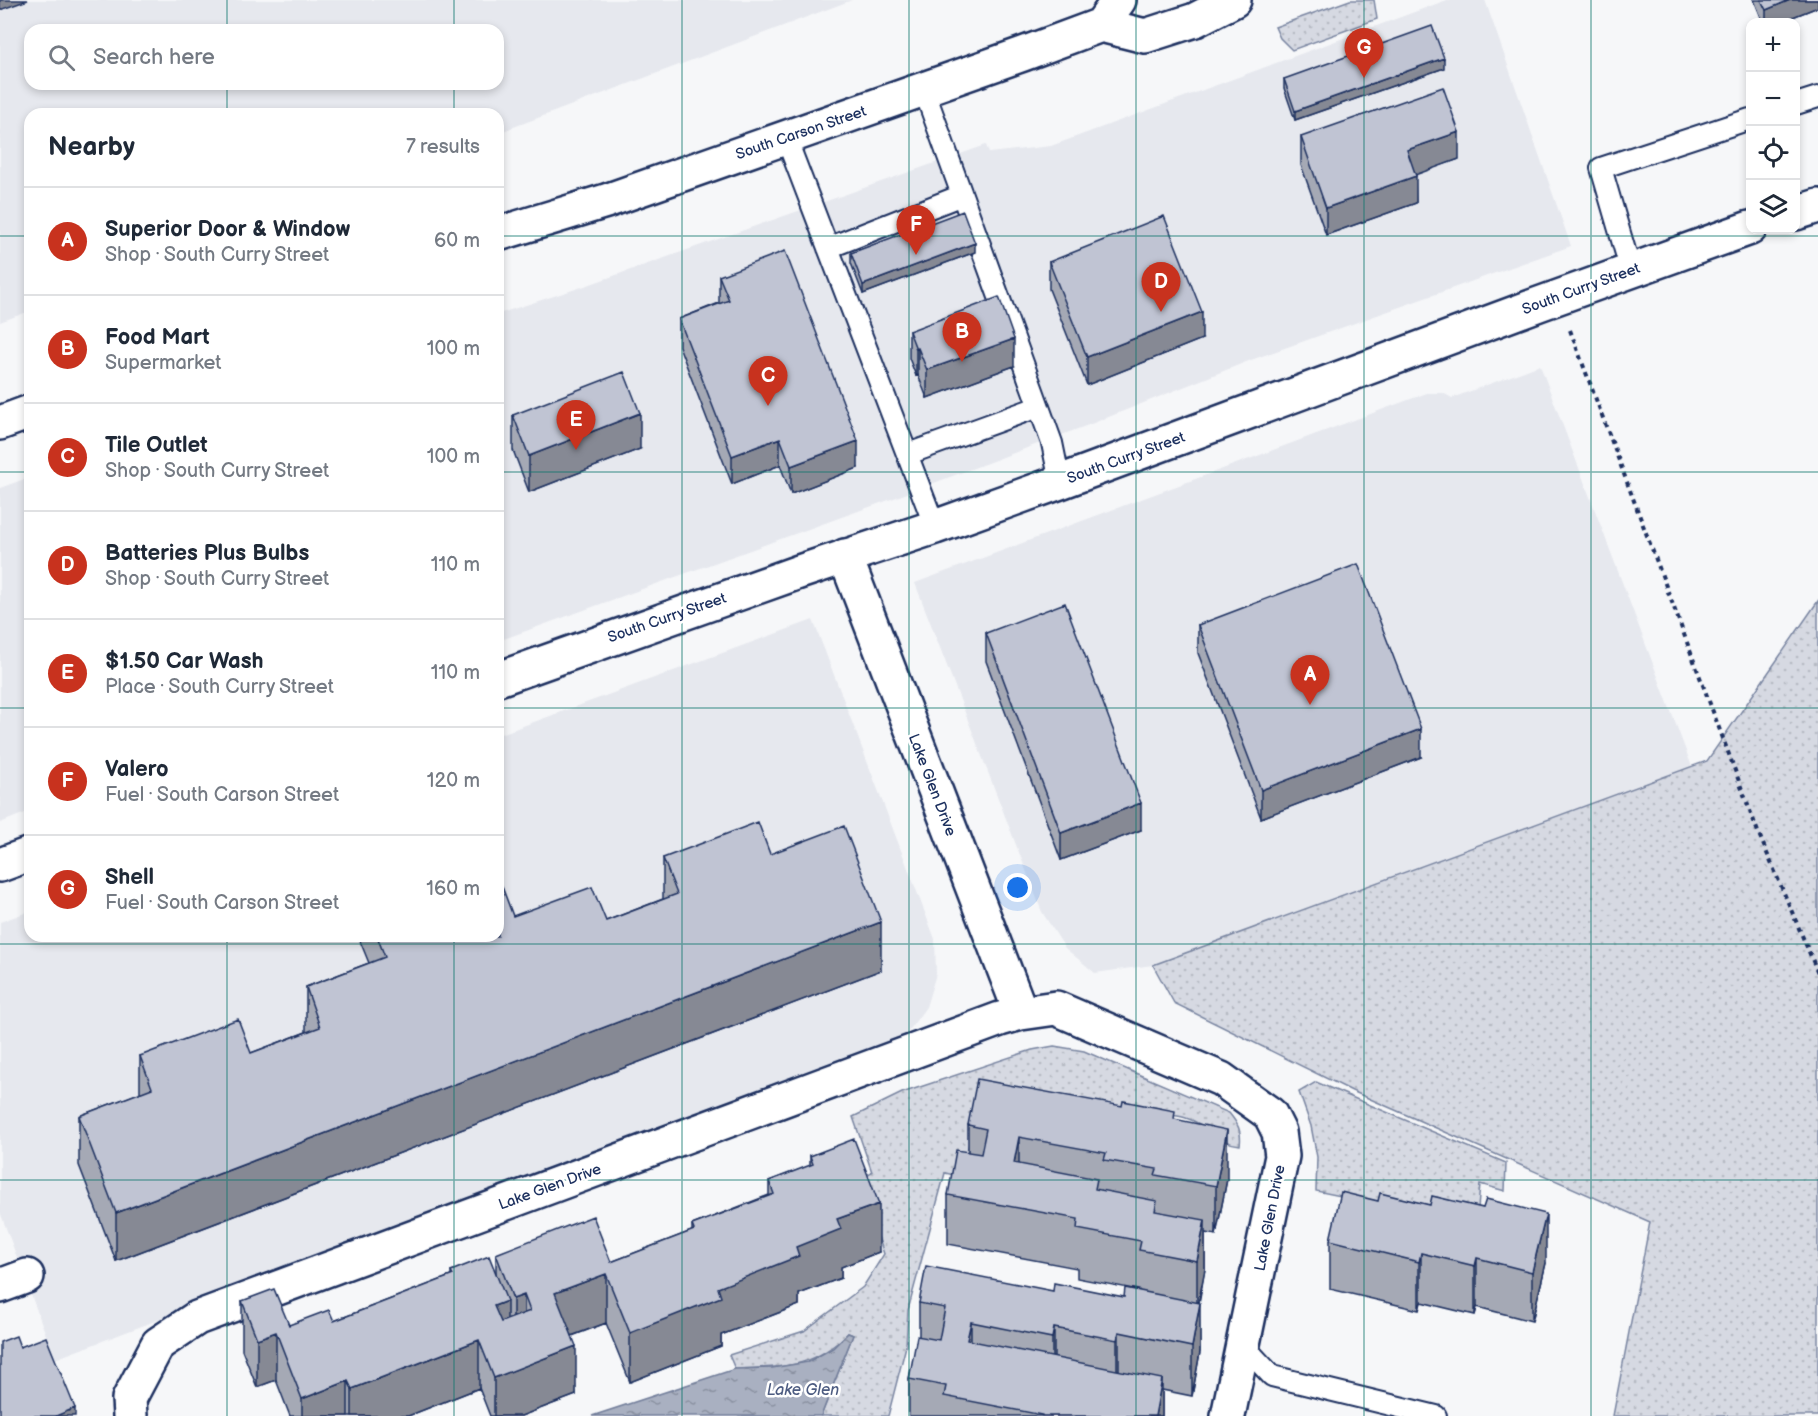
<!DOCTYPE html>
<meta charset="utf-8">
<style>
:root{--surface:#fff;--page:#f6f6f7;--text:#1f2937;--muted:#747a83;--line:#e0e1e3;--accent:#c8321e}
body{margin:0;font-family:"Balsamiq Sans",sans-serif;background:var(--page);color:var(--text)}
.controls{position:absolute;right:18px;top:18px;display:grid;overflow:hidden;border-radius:12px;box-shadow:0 3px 9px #0003}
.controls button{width:54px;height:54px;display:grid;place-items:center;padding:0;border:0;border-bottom:2px solid var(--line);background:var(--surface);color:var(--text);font:30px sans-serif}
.you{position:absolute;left:1018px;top:888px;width:21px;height:21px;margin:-15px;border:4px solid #fff;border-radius:50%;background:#1a73e8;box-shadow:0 0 0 9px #1a73e833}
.badge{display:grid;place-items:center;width:39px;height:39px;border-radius:50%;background:var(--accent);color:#fff;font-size:20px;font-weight:700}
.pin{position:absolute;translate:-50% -50px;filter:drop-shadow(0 2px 3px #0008)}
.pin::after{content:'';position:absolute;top:32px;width:21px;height:18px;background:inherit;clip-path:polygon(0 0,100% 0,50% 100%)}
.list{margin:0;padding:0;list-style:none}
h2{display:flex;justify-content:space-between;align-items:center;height:78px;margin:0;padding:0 24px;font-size:26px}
h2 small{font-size:20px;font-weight:400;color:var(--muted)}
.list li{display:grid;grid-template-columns:39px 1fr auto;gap:18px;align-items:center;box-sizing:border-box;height:108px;padding:0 24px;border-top:2px solid var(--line)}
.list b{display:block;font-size:22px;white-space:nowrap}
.list p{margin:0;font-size:20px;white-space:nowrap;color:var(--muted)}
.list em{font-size:20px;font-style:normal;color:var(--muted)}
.icon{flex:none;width:33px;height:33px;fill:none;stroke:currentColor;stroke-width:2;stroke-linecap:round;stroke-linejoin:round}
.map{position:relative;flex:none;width:1818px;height:1416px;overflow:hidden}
.search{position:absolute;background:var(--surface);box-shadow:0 3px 9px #0003;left:24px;top:24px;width:480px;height:66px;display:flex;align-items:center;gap:15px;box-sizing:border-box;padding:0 21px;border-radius:18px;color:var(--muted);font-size:22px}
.panel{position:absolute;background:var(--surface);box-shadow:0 3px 9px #0003;left:24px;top:108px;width:480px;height:834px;border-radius:18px}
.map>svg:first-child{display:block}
</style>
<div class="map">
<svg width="1818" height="1416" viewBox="0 0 1818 1416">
<defs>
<pattern id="green-dots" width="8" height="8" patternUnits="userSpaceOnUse" patternTransform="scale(1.5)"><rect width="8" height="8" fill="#d6d9e2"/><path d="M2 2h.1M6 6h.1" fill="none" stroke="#b7bbc4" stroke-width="1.8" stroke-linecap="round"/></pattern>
<pattern id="water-ripples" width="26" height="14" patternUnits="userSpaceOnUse" patternTransform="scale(1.5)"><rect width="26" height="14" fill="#a9b0c1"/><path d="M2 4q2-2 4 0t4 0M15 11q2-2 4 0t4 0" fill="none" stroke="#8990a0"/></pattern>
</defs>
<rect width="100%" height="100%" fill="#f6f7f9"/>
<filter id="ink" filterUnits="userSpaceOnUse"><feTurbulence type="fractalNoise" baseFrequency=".0167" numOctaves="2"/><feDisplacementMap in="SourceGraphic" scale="12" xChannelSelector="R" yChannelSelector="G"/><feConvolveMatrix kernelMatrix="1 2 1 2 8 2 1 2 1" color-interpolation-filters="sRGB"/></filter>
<g filter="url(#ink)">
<path fill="#e6e8ee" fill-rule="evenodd" d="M0 0H852L498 133V114H30V311L0 322ZM30 30H498V84H30Z
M1447 0H1485L1571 246 1251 360 1091 424 886 501 498 641V314L582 287 986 145 989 153 1051 146Z
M1540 365 1692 767 1153 965 1095 973 1065 948 1042 912 915 583 1427 393H1443L1452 398Z
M30 477V811L0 823V488Z
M813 620 935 939 936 974 926 1007 905 1036 55 1359 0 1212V922L30 911V936H498V735Z"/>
<path fill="url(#green-dots)" stroke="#7884a0" stroke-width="1.5" d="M1350 0H1374L1377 19 1292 50 1280 38 1275 27Z
M1818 601V1416H1613L1650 1222 1352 1091 1174 1003 1153 965 1707 761Z
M1054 1046 1084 1051 1229 1113C1238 1124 1242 1131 1240 1145 1221 1143 1216 1134 1201 1125 1190 1118 1181 1116 1168 1115L974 1124 963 1166 954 1175 945 1173 908 1310 906 1346 888 1416H821L853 1335 848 1333C813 1369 783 1367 735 1369L729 1355 804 1331 863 1287 884 1254 859 1179 872 1172 853 1117 902 1093 1032 1050Z
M1316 1082 1506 1163 1505 1191 1480 1184 1475 1246 1341 1196 1316 1191 1317 1157 1311 1126 1299 1092Z"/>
<path fill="url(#water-ripples)" stroke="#707c99" stroke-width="1.5" d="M848 1333 853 1335 821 1416H592L735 1369 772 1368 808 1362 833 1348Z"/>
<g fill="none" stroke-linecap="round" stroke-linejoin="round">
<defs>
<path id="service" d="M924 90 1052 443 1060 482
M1796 104 1818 97
M786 138 935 527
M828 248 962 195
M1631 271 1601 168 1750 119
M908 454 1038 407
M1244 1346 1272 1376 1436 1416"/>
<path id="minor" d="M845 556 1021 1013
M0 1286 27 1276
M130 1416 129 1399 158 1344 197 1318 1000 1019 1021 1013 1056 1008 1221 1079 1270 1114 1279 1132 1282 1156 1228 1416"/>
<path id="tertiary" d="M1796 213 1818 206
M498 679 799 572 935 527 1060 482 1539 304 1750 228
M0 865 30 854"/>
<path id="primary" d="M1101 25 1145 36 1195 20 1234 0
M498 234 606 201 1023 54 1101 25 1119 0
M0 423 30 412"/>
</defs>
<use href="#service" stroke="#1b2f5e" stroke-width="24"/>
<use href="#minor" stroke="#1b2f5e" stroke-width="38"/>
<use href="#tertiary" stroke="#1b2f5e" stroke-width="38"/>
<use href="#primary" stroke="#1b2f5e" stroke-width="38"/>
<path stroke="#1b2f5e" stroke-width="4" stroke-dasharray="4.5 4.5" stroke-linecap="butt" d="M1570 330 1758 832 1818 973"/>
<use href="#service" stroke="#fff" stroke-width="20"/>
<use href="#minor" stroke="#fff" stroke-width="33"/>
<use href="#tertiary" stroke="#fff" stroke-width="33"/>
<use href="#primary" stroke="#fff" stroke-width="33"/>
</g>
<path fill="#a5a9b5" stroke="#1b2f5e" stroke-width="1.5" d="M1754 0H1818V7L1780 22H1763Z
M1444 68 1295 120 1284 88V79Z
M1301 137 1459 159 1415 174 1416 203 1326 235 1301 165Z
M975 252 863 294 851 263V253Z
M1049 262 1202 339 1087 385 1049 289Z
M719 276 858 468 791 494 780 465 732 484 679 346V319L719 303Z
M909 331 1014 366 927 398 918 375 916 376 909 358Z
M513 415 640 449 529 492 513 450Z
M1198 625 1421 757 1261 818 1198 653Z
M986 633 1141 830 1061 860 986 661Z
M770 854 881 970 116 1261 79 1165V1116L140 1093V1056L251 1053 306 1032V987L369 963 358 936H498L513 916 606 921 663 899V858Z
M1175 1120 1227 1179 1216 1235 1205 1233V1269L1199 1303 1200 1352 1192 1396 1162 1390V1416H909V1379L919 1336V1303L1053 1291 1124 1297 1139 1291V1290L1077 1278V1268L948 1244V1195L968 1152V1125Z
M810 1156 879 1252 841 1267V1278L799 1294V1305L721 1335V1346L630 1382 606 1323 572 1336 576 1395 521 1416H490L479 1388 408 1416H290L276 1380 257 1387 242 1350V1301L289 1325 334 1321 451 1276V1271L496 1274V1254L611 1262 692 1231V1225L769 1195V1181L810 1166Z
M1378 1201 1546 1263 1532 1321 1477 1307 1475 1315 1421 1302 1419 1310 1330 1289V1240Z"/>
<path fill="#868994" stroke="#1b2f5e" stroke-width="1.5" d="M0 0H28L0 10Z
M1790 0H1818V7L1780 22H1766V10Z
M1444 58V68L1295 120V111Z
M1459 132V159L1407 178V150Z
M1416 176V203L1326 235V208Z
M975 243V252L863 294V285Z
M1202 312V339L1087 385V357Z
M1014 339V366L927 398V370Z
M918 348V375L916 376V349Z
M640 413V449L529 492V456Z
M780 438V465L732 484V456Z
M858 441V468L791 494V466Z
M1421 729V757L1261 818V790Z
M1141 803V830L1061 860V833Z
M881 922V970L116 1261V1213Z
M1227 1130V1179L1216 1235V1186Z
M1019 1137V1186L1014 1163Z
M879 1204V1252L841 1267V1278L799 1294V1305L721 1335V1346L630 1382V1333L796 1247 837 1219Z
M1546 1214V1263L1532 1321V1272Z
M1205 1220V1269L1197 1310V1261Z
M1421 1253V1302L1419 1310V1262Z
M1477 1258V1307L1475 1315V1266Z
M606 1274V1323L555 1342V1293Z
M524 1295V1343L513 1347V1299Z
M507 1301V1350L494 1306Z
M1200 1303V1352L1192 1396V1347Z
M971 1322V1370L967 1340Z
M1054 1328V1377L1052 1386V1338Z
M276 1332V1380L257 1387V1339Z
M1119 1332V1381L1117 1389V1340Z
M479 1340V1388L408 1416H352V1389Z
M576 1346V1395L521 1416H494V1378Z
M1162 1379V1416H1155Z
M348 1381V1416H302V1399Z
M75 1408V1416H56V1415Z"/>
<path fill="#c0c4d3" stroke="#1b2f5e" stroke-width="1.5" d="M1761 0H1790L1766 10Z
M1432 26 1444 58 1295 111 1284 79Z
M1443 87 1459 132 1407 150 1416 176 1326 208 1301 137Z
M963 211 975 243 863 285 851 253Z
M1164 216 1202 312 1087 357 1049 262Z
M785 251 858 441 791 466 780 438 732 456 679 319 729 300 719 276Z
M999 297 1014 339 927 370 918 348 916 349 909 331Z
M624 372 640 413 529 456 513 415Z
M1358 564 1421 729 1261 790 1198 625Z
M1065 603 1141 803 1061 833 986 633Z
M758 822 770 854 844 826 881 922 116 1213 79 1116 152 1088 140 1056 238 1019 251 1053 320 1027 306 987 385 957 377 936H498V876L513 916 592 887 606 921 677 894 663 858Z
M977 1079 1122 1106 1123 1101 1175 1111 1174 1119 1227 1130 1216 1186 1155 1175 1157 1169 1104 1160 1106 1153 1019 1137 1014 1163 1097 1179 1095 1189 1157 1201 1155 1211 1205 1220 1197 1261 1139 1250 1141 1241 1077 1229 1078 1219 948 1195 956 1150 981 1154 986 1129 968 1125Z
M854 1139 879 1204 837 1219 841 1229 796 1247 799 1256 718 1288 721 1297 630 1333 606 1274 555 1293 576 1346 494 1378 479 1340 352 1389 348 1381 302 1399 276 1332 257 1339 242 1301 274 1289 289 1325 329 1310 334 1321 453 1275 451 1271 489 1256 507 1301 494 1306 501 1322 530 1311 524 1295 513 1299 496 1254 593 1216 611 1262 694 1230 692 1225 774 1194 769 1181 813 1164 810 1156Z
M1341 1192 1378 1201 1380 1193 1430 1205 1432 1196 1483 1208 1486 1199 1546 1214 1532 1272 1477 1258 1475 1266 1421 1253 1419 1262 1330 1240Z
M926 1266 1053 1291 1054 1283 1124 1297 1125 1288 1200 1303 1192 1347 1119 1332 1117 1340 1054 1328 1052 1338 971 1322 967 1340 1162 1379 1155 1416H1042V1415L944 1396 946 1386 909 1379 917 1336 939 1340 945 1308 919 1303Z
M16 1336 20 1347 46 1337 75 1408 56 1416H0V1342Z"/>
</g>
<path fill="none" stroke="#0f766e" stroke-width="1.5" stroke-opacity="0.55" d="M227 0V30M454 0V30M682 0V1416M909 0V1416M1136 0V1416M1364 0V1416M1591 0V1416M227 84V114M454 84V114M0 236H30M498 236H1818M0 472H30M498 472H1818M0 708H30M498 708H1818M227 936V1416M454 936V1416M0 944H1818M0 1180H1818"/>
<g text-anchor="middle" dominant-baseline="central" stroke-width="5" stroke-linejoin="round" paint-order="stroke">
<g font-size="15" fill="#1b2f5e" stroke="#fff">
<text transform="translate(801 133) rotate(-19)">South Carson Street</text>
<text transform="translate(1581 289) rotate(-20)">South Curry Street</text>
<text transform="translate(1126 458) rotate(-20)">South Curry Street</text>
<text transform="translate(667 618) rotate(-19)">South Curry Street</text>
<text transform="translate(932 785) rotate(69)">Lake Glen Drive</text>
<text transform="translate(550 1187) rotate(-20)">Lake Glen Drive</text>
<text transform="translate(1270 1218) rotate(-79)">Lake Glen Drive</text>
</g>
<g font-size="16" font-style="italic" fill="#4d5c81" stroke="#fff">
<text x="803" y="1390">Lake Glen</text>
</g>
</g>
</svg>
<div class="controls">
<button>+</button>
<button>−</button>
<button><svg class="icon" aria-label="locate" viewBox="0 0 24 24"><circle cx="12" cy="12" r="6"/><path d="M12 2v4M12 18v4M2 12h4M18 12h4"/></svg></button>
<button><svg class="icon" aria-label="layers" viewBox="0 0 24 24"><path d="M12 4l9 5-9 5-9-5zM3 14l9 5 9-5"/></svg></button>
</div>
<div class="you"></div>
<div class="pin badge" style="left:1310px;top:705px">A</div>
<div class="pin badge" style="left:962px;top:362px">B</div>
<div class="pin badge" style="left:768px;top:406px">C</div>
<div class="pin badge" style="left:1161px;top:312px">D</div>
<div class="pin badge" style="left:576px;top:450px">E</div>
<div class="pin badge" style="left:916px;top:255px">F</div>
<div class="pin badge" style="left:1364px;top:78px">G</div>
<div class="search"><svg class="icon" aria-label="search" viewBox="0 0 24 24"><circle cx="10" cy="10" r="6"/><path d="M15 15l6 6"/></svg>Search here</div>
<section class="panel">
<h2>Nearby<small>7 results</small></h2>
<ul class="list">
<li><span class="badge">A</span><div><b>Superior Door &amp; Window</b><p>Shop · South Curry Street</p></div><em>60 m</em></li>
<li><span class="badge">B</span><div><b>Food Mart</b><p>Supermarket</p></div><em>100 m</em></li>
<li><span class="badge">C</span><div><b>Tile Outlet</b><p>Shop · South Curry Street</p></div><em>100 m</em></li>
<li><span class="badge">D</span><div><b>Batteries Plus Bulbs</b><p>Shop · South Curry Street</p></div><em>110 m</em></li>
<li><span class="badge">E</span><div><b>$1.50 Car Wash</b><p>Place · South Curry Street</p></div><em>110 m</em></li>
<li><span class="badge">F</span><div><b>Valero</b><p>Fuel · South Carson Street</p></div><em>120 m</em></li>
<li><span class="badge">G</span><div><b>Shell</b><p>Fuel · South Carson Street</p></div><em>160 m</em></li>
</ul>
</section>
</div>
